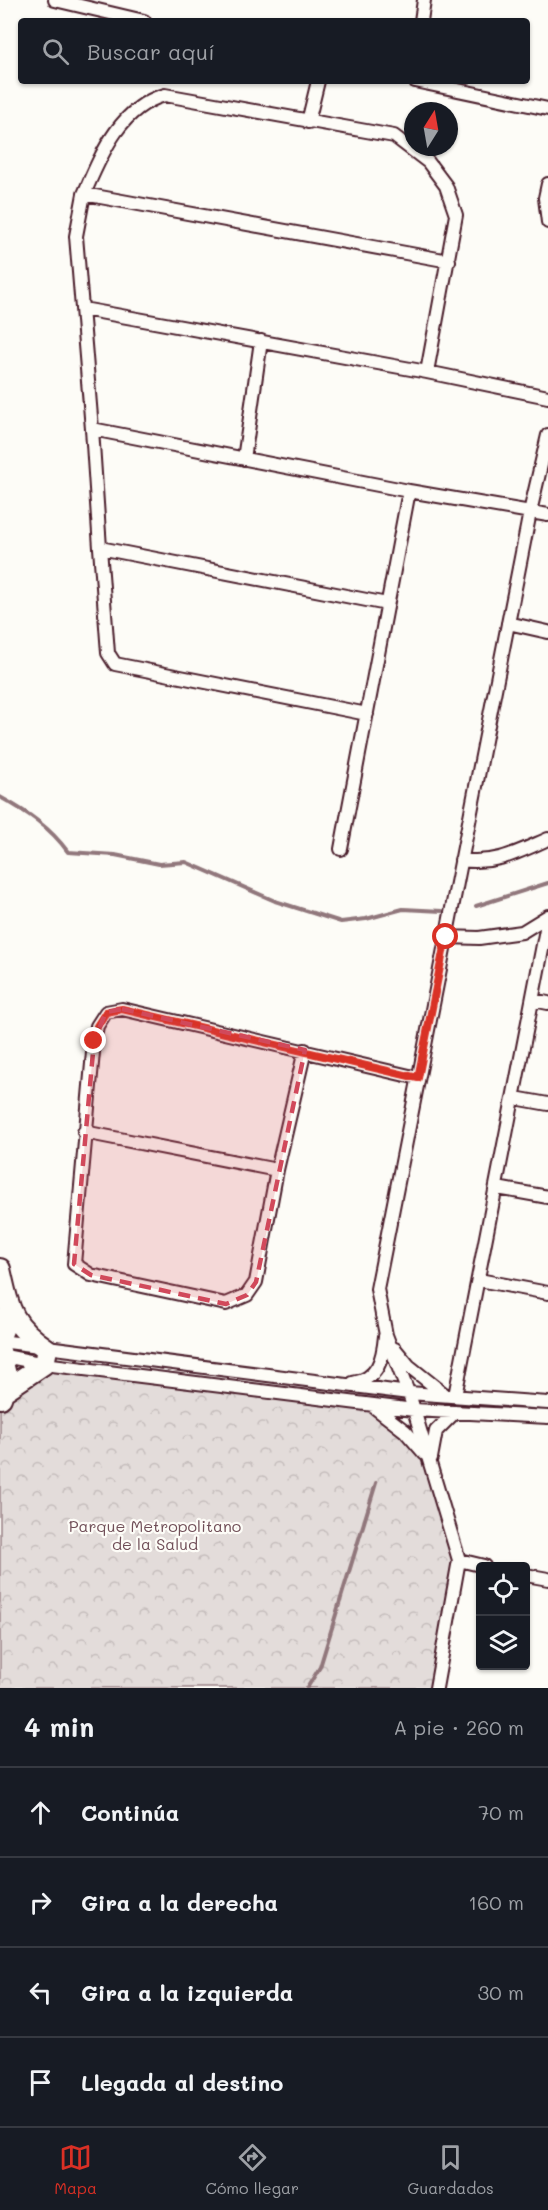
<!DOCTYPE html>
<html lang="es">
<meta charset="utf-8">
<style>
:root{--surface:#171b24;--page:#20242c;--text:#f1f3f6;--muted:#9ea1a6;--line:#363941;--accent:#d93025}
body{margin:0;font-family:Mali,sans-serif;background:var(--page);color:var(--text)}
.controls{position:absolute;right:18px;bottom:18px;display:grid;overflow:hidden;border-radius:6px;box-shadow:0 2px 4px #0004}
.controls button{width:54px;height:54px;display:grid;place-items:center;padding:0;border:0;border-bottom:2px solid var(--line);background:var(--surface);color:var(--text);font:30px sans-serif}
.compass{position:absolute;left:404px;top:102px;width:54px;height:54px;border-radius:50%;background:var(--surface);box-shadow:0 2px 4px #0004;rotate:11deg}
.stop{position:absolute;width:18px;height:18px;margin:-14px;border:4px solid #d93025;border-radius:50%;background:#fff}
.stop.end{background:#d93025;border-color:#fff;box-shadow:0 2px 6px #0008}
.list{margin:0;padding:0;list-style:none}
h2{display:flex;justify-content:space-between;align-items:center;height:78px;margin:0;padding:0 24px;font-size:26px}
h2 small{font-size:20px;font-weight:400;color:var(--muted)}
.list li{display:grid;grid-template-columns:39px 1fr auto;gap:18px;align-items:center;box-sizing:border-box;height:90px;padding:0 24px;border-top:2px solid var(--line)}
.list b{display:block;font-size:22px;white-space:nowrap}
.list em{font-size:20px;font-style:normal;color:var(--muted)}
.icon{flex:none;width:33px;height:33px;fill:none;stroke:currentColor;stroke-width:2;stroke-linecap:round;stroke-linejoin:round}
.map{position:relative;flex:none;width:548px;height:1688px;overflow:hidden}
.search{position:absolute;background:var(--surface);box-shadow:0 2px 4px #0004;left:18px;right:18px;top:18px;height:66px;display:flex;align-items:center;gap:15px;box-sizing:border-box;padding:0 21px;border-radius:6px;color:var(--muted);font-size:22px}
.sheet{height:438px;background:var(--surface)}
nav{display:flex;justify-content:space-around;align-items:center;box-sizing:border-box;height:84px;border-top:2px solid var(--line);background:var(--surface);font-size:16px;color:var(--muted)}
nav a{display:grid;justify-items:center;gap:3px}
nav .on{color:var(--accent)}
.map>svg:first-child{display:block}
</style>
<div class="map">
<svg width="548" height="1688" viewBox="0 0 548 1688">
<defs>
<pattern id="park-crowns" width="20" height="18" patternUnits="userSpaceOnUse" patternTransform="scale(1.5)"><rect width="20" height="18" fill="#e3dcda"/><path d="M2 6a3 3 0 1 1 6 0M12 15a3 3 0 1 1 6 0" fill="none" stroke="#c4bcbb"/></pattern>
</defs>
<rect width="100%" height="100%" fill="#fdfcf7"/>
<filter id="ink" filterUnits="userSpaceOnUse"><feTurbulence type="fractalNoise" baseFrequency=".0167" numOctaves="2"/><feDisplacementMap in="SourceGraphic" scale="12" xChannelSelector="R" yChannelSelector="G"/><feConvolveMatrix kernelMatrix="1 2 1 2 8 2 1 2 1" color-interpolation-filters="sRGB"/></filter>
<g filter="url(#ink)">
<path fill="url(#park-crowns)" stroke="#967e82" stroke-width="1.5" d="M44 1364 371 1405 417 1443 459 1560 436 1688H0V1400Z"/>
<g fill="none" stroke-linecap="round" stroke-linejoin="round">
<path stroke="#91777b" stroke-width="4" d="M0 797C27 812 50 827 68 852L115 855 159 864 186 862 275 901 341 922 366 919 403 909 442 911
M476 906 548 883
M307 1688 320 1667 376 1483"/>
<defs>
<path id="street" d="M55 0 144 21
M421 21 424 0
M415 81 548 109
M308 122 318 81
M548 184 545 198 548 222
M84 194C101 155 120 107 165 95L394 136 428 162 446 186 456 215 427 372
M83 309 427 372 548 397
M92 429 100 548 387 604
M244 459 261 341
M409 491 548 515
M100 548 108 653 115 664 367 714
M508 623 548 632
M341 849 409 491 92 429 76 236 84 194 449 261
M461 860C495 865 518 852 548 839
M446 937 479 938 522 932 548 916
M533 1000 548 1003
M305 1050 277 1170 256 1282 247 1295 226 1304 91 1275 74 1264 94 1041 97 1026 106 1012 122 1009 418 1078
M515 1098 548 1104
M84 1132 277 1170
M497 1188 548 1197
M479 1280 548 1293
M0 1341 409 1393 548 1403
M395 1349 409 1366 444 1394
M0 1355 44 1364 414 1410 548 1417
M353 1383C378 1379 383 1359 385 1336
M455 1396 548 919
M374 1407 405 1431 425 1454
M431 1458 436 1431 455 1412
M459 1560 484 1566
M526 1575 548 1579
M436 1688 459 1560 411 1400 386 1335 377 1289 530 512 548 435"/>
<path id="primary" d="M0 1269C9 1309 11 1325 47 1349L44 1364 4 1391
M0 1337 10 1312
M0 1351 7 1379 1 1398"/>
</defs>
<use href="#street" stroke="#4a1f2b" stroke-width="16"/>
<use href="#primary" stroke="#4a1f2b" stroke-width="24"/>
<use href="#street" stroke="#fdfcf7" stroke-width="12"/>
<use href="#primary" stroke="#fdfcf7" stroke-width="20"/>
</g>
</g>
<g fill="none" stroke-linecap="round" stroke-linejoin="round" filter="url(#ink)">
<path stroke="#d93025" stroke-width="8" d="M94 1041 97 1026 106 1012 122 1009 418 1078 446 937"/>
</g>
<path fill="#d1495b" fill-opacity="0.2" stroke="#d1495b" stroke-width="4.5" stroke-dasharray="12 8" stroke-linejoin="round" d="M122 1009 305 1050 256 1282 247 1295 226 1304 91 1275 74 1264 94 1041 106 1012Z"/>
<g text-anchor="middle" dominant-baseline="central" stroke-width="4.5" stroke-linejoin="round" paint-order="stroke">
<g font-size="16" fill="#704e57" stroke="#fdfcf7">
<text x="155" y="1525">Parque Metropolitano<tspan x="155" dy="18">de la Salud</tspan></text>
</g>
</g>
</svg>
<div class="controls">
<button><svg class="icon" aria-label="locate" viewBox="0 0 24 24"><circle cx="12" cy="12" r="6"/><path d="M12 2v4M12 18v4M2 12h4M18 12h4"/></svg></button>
<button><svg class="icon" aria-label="layers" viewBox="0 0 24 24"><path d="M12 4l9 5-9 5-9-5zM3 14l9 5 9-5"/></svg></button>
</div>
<svg class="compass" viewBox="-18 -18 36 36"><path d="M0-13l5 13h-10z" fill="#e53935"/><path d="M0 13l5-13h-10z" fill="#9ea1a6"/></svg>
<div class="stop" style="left:446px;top:937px"></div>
<div class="stop end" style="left:94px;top:1041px"></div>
<div class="search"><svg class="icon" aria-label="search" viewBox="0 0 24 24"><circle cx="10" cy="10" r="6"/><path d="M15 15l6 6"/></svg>Buscar aquí</div>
</div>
<section class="sheet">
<h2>4 min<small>A pie · 260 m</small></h2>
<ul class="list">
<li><svg class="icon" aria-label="ahead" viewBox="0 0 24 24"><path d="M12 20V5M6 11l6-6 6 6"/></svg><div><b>Continúa</b></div><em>70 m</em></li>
<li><svg class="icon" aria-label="right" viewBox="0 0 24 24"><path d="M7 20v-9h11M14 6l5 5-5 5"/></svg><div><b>Gira a la derecha</b></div><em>160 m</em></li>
<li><svg class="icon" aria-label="left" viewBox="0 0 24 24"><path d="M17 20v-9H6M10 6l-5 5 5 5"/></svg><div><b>Gira a la izquierda</b></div><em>30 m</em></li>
<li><svg class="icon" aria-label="arrive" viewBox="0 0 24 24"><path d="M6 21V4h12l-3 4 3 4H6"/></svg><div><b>Llegada al destino</b></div></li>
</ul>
</section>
<nav>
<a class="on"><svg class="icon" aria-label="map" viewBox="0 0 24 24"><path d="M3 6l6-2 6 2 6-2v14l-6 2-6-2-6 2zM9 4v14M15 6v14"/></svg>Mapa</a>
<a><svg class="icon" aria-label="directions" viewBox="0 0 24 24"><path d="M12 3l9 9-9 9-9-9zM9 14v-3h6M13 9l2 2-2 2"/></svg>Cómo llegar</a>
<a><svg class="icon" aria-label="saved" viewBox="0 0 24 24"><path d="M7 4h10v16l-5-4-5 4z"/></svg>Guardados</a>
</nav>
